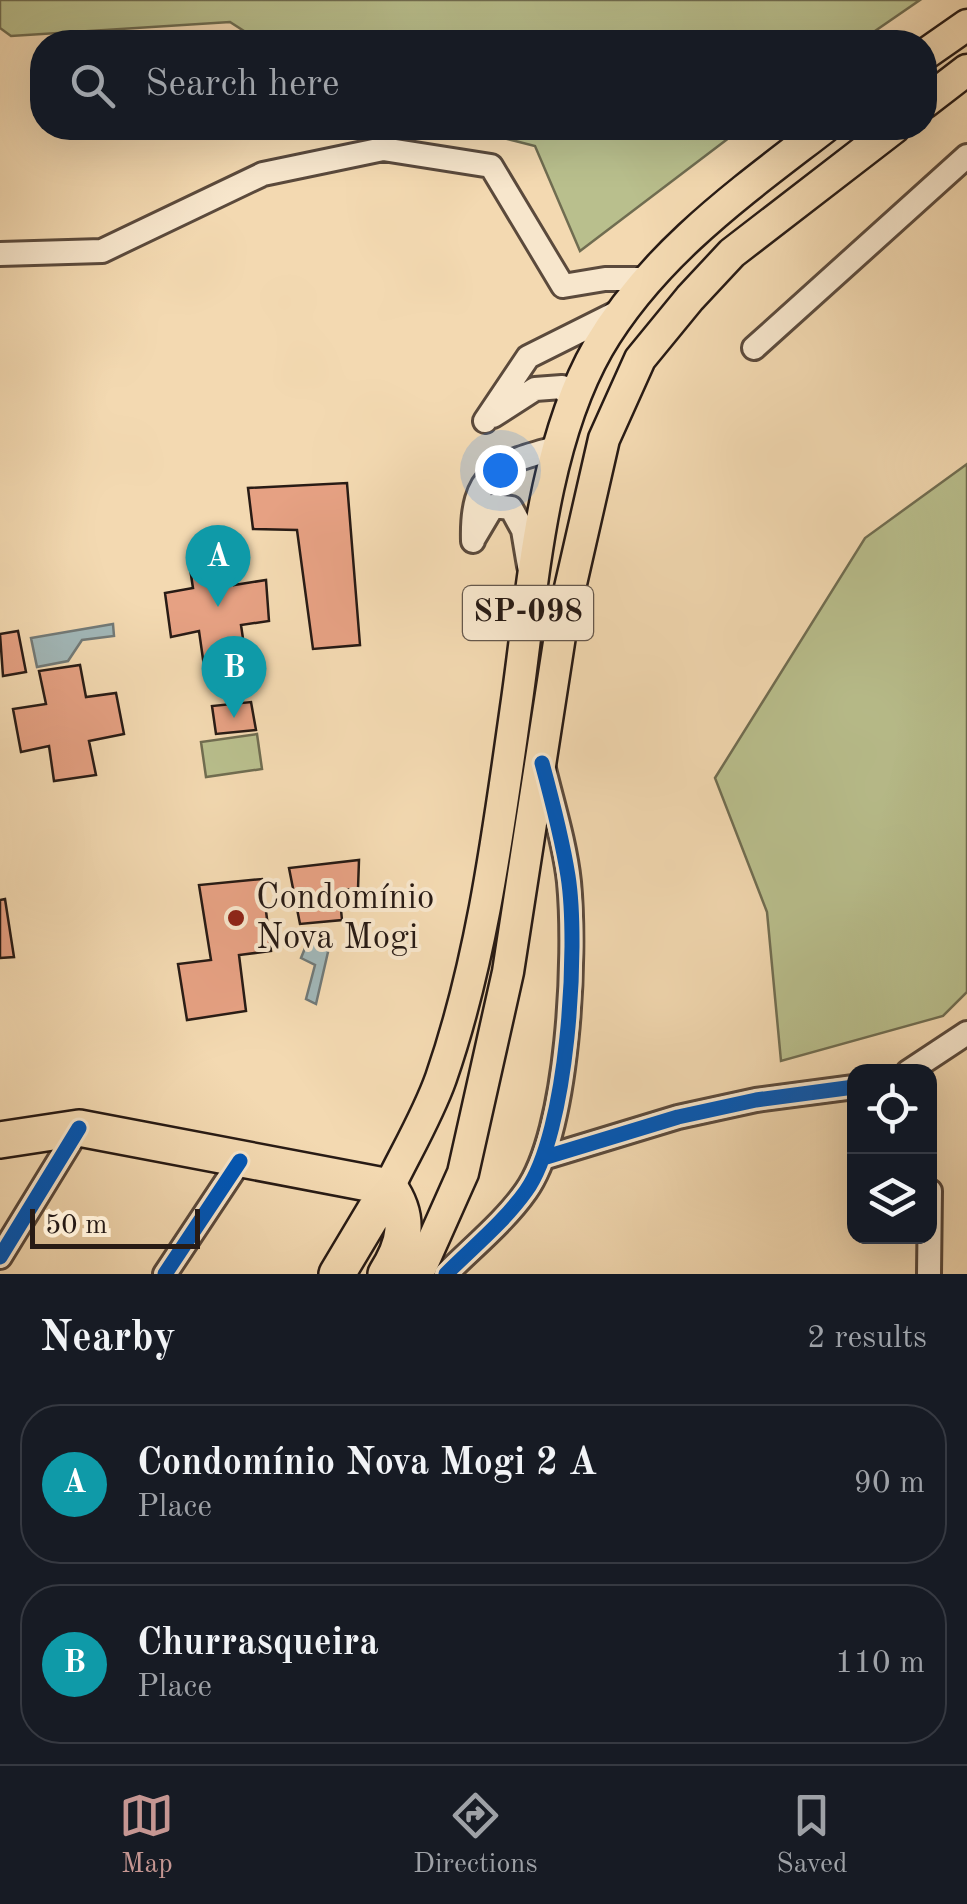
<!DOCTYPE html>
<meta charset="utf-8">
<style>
:root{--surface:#171b24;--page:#20242c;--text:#f1f3f6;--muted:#9ea1a6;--line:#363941;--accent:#c59692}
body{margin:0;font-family:"Old Standard TT",serif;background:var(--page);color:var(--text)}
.controls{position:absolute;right:30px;bottom:30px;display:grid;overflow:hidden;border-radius:20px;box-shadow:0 10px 40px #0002}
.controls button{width:90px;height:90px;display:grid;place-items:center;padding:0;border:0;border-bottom:2px solid var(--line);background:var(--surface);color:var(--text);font:50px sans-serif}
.scale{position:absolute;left:30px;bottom:25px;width:170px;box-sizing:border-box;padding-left:10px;border:5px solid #281b15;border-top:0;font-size:28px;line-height:35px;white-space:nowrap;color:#281b15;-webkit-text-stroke:8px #f7e6cc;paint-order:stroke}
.you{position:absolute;left:500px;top:470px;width:35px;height:35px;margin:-25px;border:8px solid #fff;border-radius:50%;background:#1a73e8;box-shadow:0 0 0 15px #1a73e833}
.badge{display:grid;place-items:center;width:65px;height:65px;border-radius:50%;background:var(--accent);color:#fff;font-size:32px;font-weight:700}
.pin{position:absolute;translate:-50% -82px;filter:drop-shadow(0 2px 5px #0008)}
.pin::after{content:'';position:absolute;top:52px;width:35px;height:30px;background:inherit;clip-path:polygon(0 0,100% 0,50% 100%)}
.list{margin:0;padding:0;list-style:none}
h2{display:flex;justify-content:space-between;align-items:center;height:130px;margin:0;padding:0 40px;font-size:42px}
h2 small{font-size:32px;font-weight:400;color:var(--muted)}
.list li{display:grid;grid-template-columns:65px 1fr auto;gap:30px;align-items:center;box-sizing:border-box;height:160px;margin:0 20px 20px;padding:0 20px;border:2px solid var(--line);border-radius:40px}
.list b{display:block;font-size:38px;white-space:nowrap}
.list p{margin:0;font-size:32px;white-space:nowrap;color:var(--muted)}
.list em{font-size:32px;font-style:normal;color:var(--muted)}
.icon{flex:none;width:55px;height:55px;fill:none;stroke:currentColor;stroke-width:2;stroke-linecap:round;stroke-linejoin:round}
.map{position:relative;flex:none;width:967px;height:1274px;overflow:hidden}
.search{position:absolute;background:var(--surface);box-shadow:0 10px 40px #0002;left:30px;right:30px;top:30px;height:110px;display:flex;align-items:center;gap:25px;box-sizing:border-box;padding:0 35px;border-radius:40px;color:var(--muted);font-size:38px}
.sheet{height:490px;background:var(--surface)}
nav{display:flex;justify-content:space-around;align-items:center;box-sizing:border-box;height:140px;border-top:2px solid var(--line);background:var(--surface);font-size:28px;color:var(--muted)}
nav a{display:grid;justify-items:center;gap:5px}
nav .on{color:var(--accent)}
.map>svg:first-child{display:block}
</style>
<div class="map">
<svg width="967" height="1274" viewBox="0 0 967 1274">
<rect width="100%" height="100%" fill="#f3d9b1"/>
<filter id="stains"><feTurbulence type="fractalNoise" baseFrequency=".002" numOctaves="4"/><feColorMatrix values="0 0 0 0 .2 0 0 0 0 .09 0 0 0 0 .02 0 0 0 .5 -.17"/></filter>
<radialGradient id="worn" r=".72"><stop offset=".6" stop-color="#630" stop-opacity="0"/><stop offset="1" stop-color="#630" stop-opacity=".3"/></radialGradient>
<path fill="#b9bf8d" stroke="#706d51" stroke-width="2.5" d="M0 0H920L859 42H261L230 22 11 36 0 28Z
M464 128H742L580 251 535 146Z
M967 464V992L943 1016 781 1061 767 912 715 778 865 538Z
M257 734 262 769 206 777 201 742Z"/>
<path fill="#a1b7b8" stroke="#717977" stroke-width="2.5" d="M113 624 114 636 82 640 68 661 37 667 31 638Z
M312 931 331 939 316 1004 306 999 315 965 301 958Z"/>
<path fill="#e6a183" stroke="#281b15" stroke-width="2.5" d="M347 483 360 645 313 649 297 530 253 529 248 488Z
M228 548 234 585 266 580 269 621 241 625 246 659 204 666 199 631 171 637 165 593 193 588 188 555Z
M18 631 26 672 3 676 0 634Z
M80 665 86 697 116 693 124 734 89 741 96 775 54 781 49 746 21 752 13 709 46 704 39 671Z
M251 702 256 730 216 734 212 706Z
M359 860 358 889 339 890 342 920 300 924 289 868Z
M262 879 271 951 239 955 246 1011 187 1020 178 964 211 960 199 885Z
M5 899 14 957 0 958V900Z"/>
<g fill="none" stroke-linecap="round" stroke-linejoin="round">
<defs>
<path id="minor" d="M0 254 102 251 263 174 383 149 491 166 563 286 605 279H647
M754 348 967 156
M493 416 535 389 562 387 574 403
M485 421 528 357 622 310
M474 538 493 506 511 508 523 530 529 566
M473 541C471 472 497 463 560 447
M908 1072 967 1033
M543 1158 678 1117 756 1100 854 1087
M0 1257 79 1128
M165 1274 240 1161
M446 1274C473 1247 505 1221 526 1191 569 1130 576 956 569 882 565 844 553 806 544 769
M929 1274 930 1191"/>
<path id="major" d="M924 55 967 25
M924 103 967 70
M389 1187C406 1152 428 1115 441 1078 483 957 499 826 517 700 533 587 541 448 598 348 653 254 741 192 824 128
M418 1274 463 1173 508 972 562 623 604 439 640 359 690 298 732 253 894 128"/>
<path id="highway" d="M0 1140 79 1128 389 1187
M337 1274 389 1187
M386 1274C405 1244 411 1218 389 1187"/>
</defs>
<use href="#minor" stroke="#5b4a3c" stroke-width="28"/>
<use href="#major" stroke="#281b15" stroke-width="35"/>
<use href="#highway" stroke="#281b15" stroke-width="40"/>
<use href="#minor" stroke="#f7e6cc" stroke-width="22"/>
<use href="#major" stroke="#f3d9b1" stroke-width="30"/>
<use href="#highway" stroke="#f3d9b1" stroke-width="35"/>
<defs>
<path id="cycleway" d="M543 1158 678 1117 756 1100 854 1087
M0 1257 79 1128
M165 1274 240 1161
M446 1274C473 1247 504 1222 526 1191 568 1133 579 946 568 876 562 838 552 800 542 763"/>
</defs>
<use href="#cycleway" stroke="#f7e6cc" stroke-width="21"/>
<use href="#cycleway" stroke="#0057b8" stroke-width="15"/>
</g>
<circle fill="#8f2418" stroke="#f7e6cc" stroke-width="4" cx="236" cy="918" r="10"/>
<g text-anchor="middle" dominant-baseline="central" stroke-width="8" stroke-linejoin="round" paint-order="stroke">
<rect fill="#f7e6cc" stroke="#66584c" stroke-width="2.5" x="463" y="586" width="130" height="54" rx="8"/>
<g font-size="32" font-weight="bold" fill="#281b15">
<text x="528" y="613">SP-098</text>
</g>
<g font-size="35" fill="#281b15" stroke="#f7e6cc" text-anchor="start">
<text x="256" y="898">Condomínio<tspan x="256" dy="40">Nova Mogi</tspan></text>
</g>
</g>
<rect width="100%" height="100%" filter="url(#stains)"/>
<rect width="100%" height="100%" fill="url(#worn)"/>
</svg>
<div class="controls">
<button><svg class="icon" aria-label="locate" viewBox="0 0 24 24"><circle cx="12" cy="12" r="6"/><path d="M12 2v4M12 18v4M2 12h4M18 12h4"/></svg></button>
<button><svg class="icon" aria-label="layers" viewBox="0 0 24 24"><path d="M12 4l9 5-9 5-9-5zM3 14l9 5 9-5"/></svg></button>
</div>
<div class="scale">50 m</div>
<div class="you"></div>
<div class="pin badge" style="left:218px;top:607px;background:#0f9aa8">A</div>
<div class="pin badge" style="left:234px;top:718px;background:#0f9aa8">B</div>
<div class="search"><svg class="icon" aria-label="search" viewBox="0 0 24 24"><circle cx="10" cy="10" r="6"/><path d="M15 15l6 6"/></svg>Search here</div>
</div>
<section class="sheet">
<h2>Nearby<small>2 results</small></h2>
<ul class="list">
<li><span class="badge" style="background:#0f9aa8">A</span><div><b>Condomínio Nova Mogi 2 A</b><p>Place</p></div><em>90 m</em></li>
<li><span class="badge" style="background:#0f9aa8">B</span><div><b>Churrasqueira</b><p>Place</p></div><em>110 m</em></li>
</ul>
</section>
<nav>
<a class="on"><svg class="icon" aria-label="map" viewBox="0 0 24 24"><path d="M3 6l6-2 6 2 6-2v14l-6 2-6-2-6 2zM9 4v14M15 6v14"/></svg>Map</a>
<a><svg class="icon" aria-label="directions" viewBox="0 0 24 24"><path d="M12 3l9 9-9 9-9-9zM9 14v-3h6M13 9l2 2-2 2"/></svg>Directions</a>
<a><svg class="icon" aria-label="saved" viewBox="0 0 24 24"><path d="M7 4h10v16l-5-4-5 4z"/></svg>Saved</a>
</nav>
